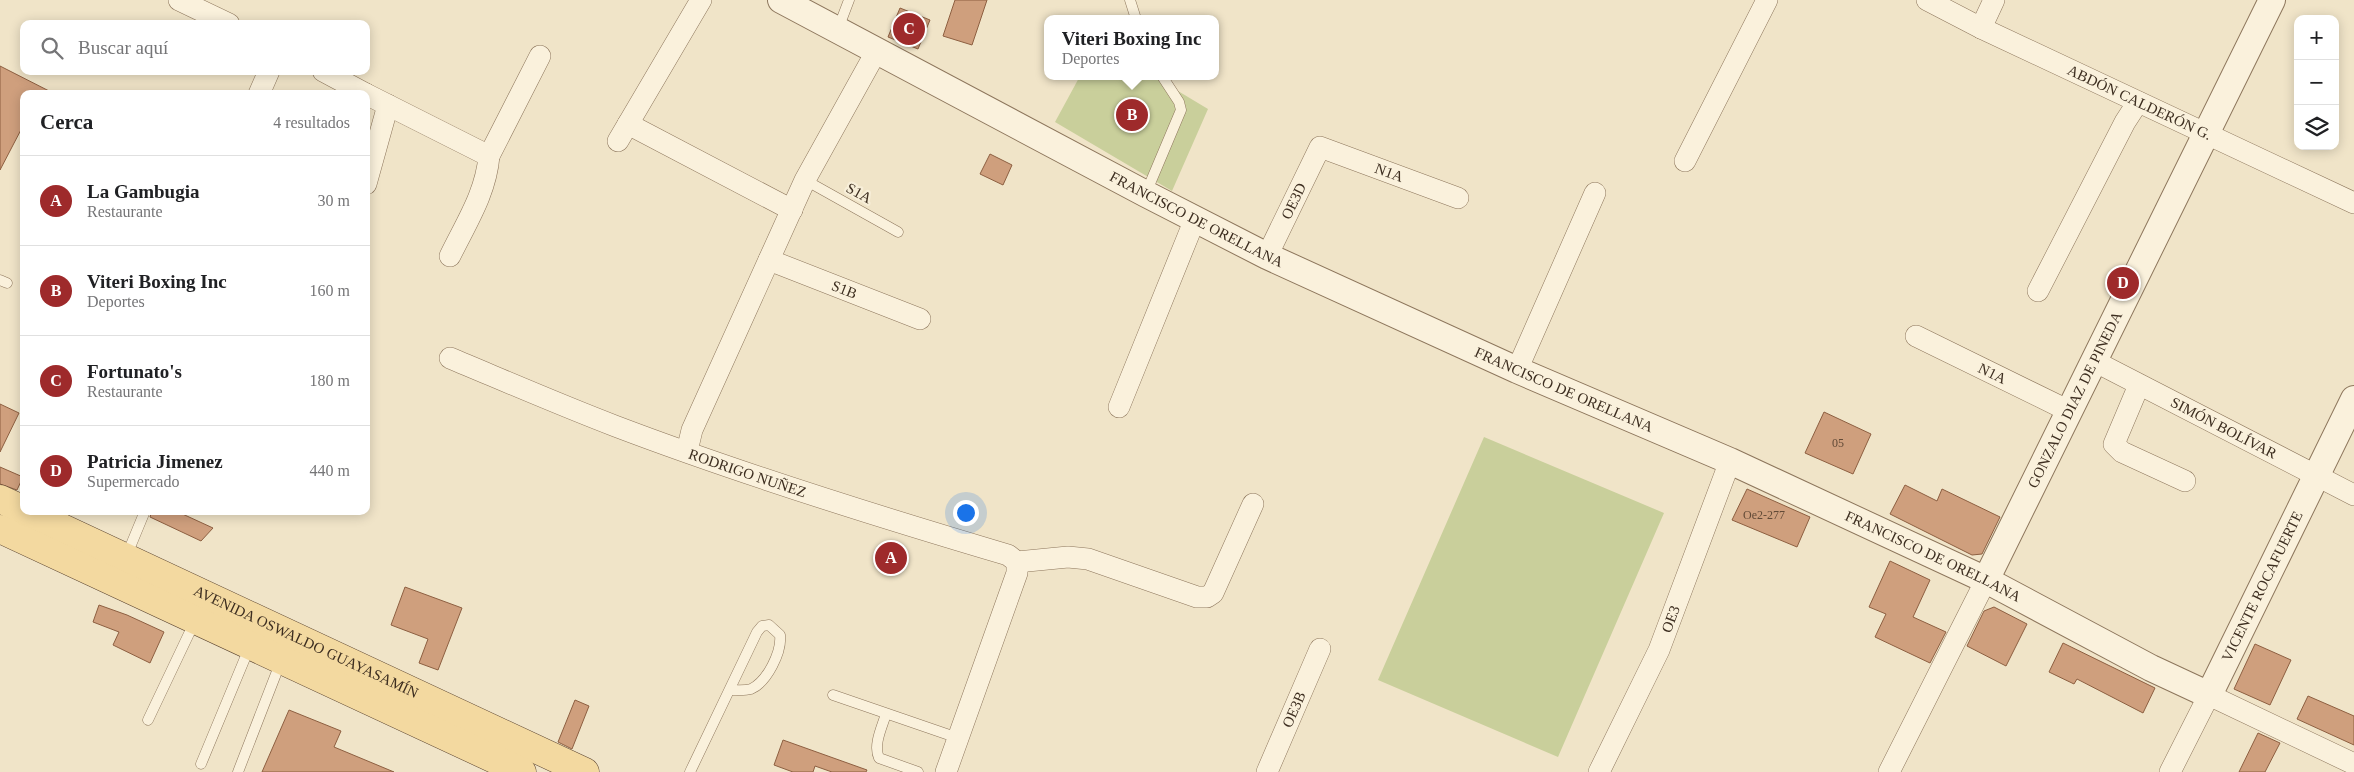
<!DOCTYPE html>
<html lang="es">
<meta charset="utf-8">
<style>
:root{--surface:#fff;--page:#f6f6f6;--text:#202124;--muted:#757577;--line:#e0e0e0;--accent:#9e2a2b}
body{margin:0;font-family:Georgia,serif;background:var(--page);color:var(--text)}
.controls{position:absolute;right:15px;top:15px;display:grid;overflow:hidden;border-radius:10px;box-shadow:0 2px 12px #0003}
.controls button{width:45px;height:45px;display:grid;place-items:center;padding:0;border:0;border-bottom:1px solid var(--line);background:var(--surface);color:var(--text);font:25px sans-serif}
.you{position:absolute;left:965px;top:512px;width:18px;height:18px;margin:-12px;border:4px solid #fff;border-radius:50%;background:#1a73e8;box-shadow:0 0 0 8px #1a73e833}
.badge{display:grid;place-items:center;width:32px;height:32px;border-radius:50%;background:var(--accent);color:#fff;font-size:16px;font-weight:700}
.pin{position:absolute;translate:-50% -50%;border:2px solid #fff;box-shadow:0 1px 5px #0006}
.popup{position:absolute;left:1044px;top:15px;width:175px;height:65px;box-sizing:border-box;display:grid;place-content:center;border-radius:10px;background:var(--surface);filter:drop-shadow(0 1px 4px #0005);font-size:16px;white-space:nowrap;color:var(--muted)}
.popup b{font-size:19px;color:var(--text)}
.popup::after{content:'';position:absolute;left:50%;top:100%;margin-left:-10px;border:10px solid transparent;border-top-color:var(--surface)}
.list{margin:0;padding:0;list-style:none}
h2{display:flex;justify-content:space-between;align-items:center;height:65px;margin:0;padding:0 20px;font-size:21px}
h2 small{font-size:16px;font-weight:400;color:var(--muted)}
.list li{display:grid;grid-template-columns:32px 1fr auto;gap:15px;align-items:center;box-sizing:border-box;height:90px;padding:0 20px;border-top:1px solid var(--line)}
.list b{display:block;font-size:19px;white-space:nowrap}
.list p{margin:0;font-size:16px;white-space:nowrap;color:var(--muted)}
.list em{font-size:16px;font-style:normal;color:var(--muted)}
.icon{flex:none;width:28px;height:28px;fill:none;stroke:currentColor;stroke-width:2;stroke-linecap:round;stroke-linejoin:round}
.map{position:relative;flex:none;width:2354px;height:772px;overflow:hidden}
.search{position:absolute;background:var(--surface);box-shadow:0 2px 12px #0003;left:20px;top:20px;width:350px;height:55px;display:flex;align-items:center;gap:12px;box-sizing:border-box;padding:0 18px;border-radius:10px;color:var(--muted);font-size:19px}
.panel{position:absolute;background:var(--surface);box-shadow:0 2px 12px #0003;left:20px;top:90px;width:350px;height:425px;border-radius:10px}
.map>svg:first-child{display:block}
</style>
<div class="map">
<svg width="2354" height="772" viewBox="0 0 2354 772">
<rect width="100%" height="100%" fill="#f0e4c8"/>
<path fill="#c9cf9b" d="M1080 76H1153L1208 109 1172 191 1055 122Z
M1484 437 1664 513 1558 757 1378 680Z"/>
<path fill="#cf9f7d" stroke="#8d5f41" d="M955 0H987L972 45 943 36Z
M900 8 930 20 918 49 888 37Z
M0 66 55 94H24V124L0 170Z
M990 154 1012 165 1003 185 980 174Z
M0 404 19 413 0 452Z
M1824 412 1871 434 1853 474 1805 453Z
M0 467 23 477 17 490 0 484Z
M1905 485 1937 501 1942 489 2000 517 1982 554 1972 555 1890 514Z
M1747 489 1810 517 1797 547 1732 520Z
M152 511H176L213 528 201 541 150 517Z
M1890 561 1930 580 1913 617 1946 632 1930 663 1875 637 1886 614 1869 607Z
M405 587 462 608 438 670 419 663 428 639 391 625Z
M99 605 127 615 164 632 150 663 113 645 119 632 93 622Z
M1994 607 2027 624 2006 666 1967 646 1984 611Z
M2063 643 2155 688 2143 713 2077 679 2074 684 2049 672Z
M2255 644 2291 660 2270 705 2234 689Z
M2308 696 2354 716V745L2297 719Z
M575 700 589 706 572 749 558 742Z
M289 710 341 731 334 747 394 772H262Z
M2258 733 2280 743 2265 772H2239Z
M783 740 867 770 866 772H832L815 766 813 772H793L774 765Z"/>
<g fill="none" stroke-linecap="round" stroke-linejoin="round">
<defs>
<path id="service" d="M1130 0 1136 19
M838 29 849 0
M805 180 898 232
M1146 193 1181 110 1179 102 1162 76
M0 280 7 283
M126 557 145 511
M833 695 958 738
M886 714C882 727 873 745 879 758L918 772
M148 720 195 621
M201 764 250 646
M238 772 281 661
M690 772 757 632 762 626 769 625 780 635C782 652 767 682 751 689 744 691 738 690 731 690"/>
<g id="minor">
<path d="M179 0 229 24"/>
<path id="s1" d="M1927 0 1981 28 2354 203"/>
<path d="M1981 28 1994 0"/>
<path d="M323 71 366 94"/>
<path d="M259 94 269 71"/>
<path d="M366 94 489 156C486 193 466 223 450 256"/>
<path d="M628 124 792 210"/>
<path d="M618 141 701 0"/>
<path d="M489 156 540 56"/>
<path d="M1685 161 1767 0"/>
<path d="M366 184 388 105"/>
<path id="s2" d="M1267 256 1320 147 1458 198"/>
<path id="s3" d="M769 260 920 319"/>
<path d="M2038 291 2125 122 2138 102"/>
<path id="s4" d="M1916 336 2069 411"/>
<path id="s5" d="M450 358C505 381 560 405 615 426 744 475 876 516 1008 555L1017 562V573L946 772"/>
<path id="s6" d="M2094 361 2354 495"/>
<path d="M1517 370 1595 193"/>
<path d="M2139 385 2114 444 2122 452 2185 481"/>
<path d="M1119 407 1195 219"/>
<path d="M687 451 692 430 805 180 876 52"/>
<path d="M1017 562 1068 557 1088 559 1197 597H1207L1213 593 1253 504"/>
<path id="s7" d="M1267 772 1320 649"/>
<path id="s8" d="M1599 772 1659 650 1730 461"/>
<path d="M1889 772 1986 580"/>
<path d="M2170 772 2209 695 2354 764"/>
</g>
<g id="tertiary">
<path id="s9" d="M781 0 1146 194 1267 256 1517 370 1730 461 1986 580 2151 668 2209 695 2354 399"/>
<path id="s10" d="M1986 580 2272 0"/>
</g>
<g id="primary">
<path d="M0 499 24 510"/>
<path id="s11" d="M26 511 585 772"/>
<path d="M0 529 522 772"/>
</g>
</defs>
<use href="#service" stroke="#8d765c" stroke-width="11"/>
<use href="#minor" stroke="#8d765c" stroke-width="22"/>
<use href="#tertiary" stroke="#8d765c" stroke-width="28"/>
<use href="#primary" stroke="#5b4430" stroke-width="29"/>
<use href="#service" stroke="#faf1dc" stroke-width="10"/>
<use href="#minor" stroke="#faf1dc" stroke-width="21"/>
<use href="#tertiary" stroke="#faf1dc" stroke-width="26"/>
<use href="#primary" stroke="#f3d9a0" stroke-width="28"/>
</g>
<g text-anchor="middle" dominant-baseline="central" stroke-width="4.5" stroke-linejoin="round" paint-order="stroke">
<g font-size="12" fill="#624a37">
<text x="1838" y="443">05</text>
<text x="1764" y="515">Oe2-277</text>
</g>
<g font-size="15" fill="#3d2e20" stroke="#f7eed8">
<text stroke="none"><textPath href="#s1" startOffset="236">ABDÓN CALDERÓN G.</textPath></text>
<text stroke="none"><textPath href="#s2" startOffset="195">N1A</textPath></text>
<text transform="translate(859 193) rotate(29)">S1A</text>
<text stroke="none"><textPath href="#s2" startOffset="61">OE3D</textPath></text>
<text stroke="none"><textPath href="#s9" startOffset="470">FRANCISCO DE ORELLANA</textPath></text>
<text stroke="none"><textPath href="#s3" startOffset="81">S1B</textPath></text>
<text stroke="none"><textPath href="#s4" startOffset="85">N1A</textPath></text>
<text stroke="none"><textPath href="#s9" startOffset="875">FRANCISCO DE ORELLANA</textPath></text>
<text stroke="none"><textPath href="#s10" startOffset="201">GONZALO DIAZ DE PINEDA</textPath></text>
<text stroke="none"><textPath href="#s6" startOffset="146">SIMÓN BOLÍVAR</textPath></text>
<text stroke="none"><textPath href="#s5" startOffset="319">RODRIGO NUÑEZ</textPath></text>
<text stroke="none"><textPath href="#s9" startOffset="1280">FRANCISCO DE ORELLANA</textPath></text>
<text stroke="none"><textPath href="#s9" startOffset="1710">VICENTE ROCAFUERTE</textPath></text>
<text stroke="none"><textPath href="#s8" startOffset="169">OE3</textPath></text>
<text stroke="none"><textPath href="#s11" startOffset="309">AVENIDA OSWALDO GUAYASAMÍN</textPath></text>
<text stroke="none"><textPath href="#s7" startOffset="68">OE3B</textPath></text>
</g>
</g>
</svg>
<div class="controls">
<button>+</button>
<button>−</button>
<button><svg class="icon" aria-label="layers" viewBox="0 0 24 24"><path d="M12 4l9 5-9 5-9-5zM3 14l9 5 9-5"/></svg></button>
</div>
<div class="you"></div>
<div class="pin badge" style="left:891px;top:558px">A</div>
<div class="pin badge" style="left:1132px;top:115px">B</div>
<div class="popup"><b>Viteri Boxing Inc</b>Deportes</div>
<div class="pin badge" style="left:909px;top:29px">C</div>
<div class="pin badge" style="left:2123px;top:283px">D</div>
<div class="search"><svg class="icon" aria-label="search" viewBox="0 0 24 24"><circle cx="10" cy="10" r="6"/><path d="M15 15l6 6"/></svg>Buscar aquí</div>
<section class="panel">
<h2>Cerca<small>4 resultados</small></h2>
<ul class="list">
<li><span class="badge">A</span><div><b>La Gambugia</b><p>Restaurante</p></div><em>30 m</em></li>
<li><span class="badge">B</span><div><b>Viteri Boxing Inc</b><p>Deportes</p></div><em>160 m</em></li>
<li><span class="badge">C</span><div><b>Fortunato's</b><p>Restaurante</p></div><em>180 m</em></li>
<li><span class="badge">D</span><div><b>Patricia Jimenez</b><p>Supermercado</p></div><em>440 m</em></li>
</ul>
</section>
</div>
